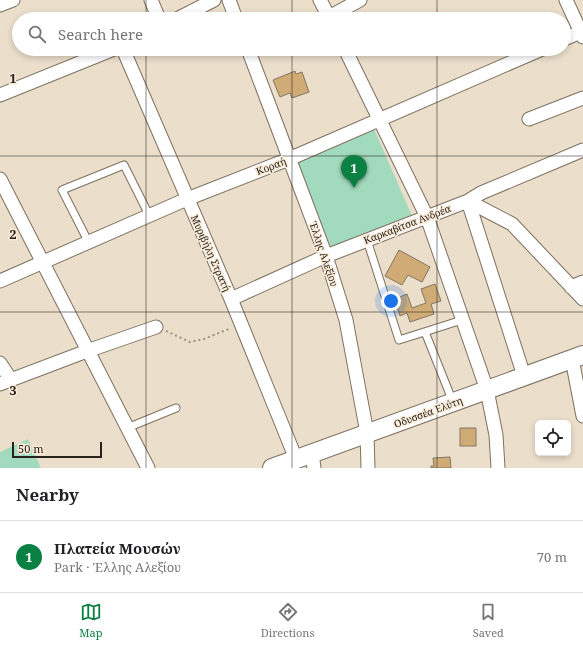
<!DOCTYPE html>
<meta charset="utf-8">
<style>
:root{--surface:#fff;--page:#f2f2f2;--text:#202124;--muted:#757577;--line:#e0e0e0;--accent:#0b8043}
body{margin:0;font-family:"Noto Serif",serif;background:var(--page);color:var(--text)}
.controls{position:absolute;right:12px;bottom:12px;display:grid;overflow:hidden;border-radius:6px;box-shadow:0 2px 6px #0003}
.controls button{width:36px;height:36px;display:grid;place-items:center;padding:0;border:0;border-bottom:1px solid var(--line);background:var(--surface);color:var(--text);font:20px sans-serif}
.scale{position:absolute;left:12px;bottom:10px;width:90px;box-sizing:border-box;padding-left:4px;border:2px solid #28241d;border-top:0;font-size:11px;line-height:14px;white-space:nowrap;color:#28241d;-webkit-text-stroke:3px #f9ebd8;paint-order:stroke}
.you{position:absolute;left:391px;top:301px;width:14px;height:14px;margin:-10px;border:3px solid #fff;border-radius:50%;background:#1a73e8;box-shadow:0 0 0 6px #1a73e833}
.badge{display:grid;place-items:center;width:26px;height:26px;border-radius:50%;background:var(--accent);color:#fff;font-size:13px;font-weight:700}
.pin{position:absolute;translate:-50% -33px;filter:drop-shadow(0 1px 2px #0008)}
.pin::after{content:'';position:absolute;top:21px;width:14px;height:12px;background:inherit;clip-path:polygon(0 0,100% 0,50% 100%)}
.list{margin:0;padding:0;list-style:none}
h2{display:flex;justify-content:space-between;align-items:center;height:52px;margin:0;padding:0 16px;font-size:17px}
h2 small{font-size:13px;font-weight:400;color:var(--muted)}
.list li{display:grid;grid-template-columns:26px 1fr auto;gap:12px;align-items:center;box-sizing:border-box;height:72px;padding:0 16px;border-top:1px solid var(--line)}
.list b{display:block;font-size:15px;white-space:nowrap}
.list p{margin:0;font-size:13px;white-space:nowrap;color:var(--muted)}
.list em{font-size:13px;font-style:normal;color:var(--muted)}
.icon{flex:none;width:22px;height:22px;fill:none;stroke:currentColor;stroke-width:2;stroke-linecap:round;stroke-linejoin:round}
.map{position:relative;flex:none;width:583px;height:468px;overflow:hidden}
.search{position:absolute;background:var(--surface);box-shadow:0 2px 6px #0003;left:12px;right:12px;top:12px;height:44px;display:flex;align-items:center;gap:10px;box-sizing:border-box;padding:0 14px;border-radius:22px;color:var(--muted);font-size:15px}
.sheet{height:124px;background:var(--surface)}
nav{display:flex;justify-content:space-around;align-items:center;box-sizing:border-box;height:56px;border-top:1px solid var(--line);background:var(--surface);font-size:11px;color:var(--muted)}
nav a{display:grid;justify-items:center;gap:2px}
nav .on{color:var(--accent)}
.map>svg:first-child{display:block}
</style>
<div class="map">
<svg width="583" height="468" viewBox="0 0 583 468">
<rect width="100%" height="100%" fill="#ebdecb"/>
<path fill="#a2dabd" d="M374 129 412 216 331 248 297 160Z
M28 439 41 468H0V452Z"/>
<path fill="#d0ab75" stroke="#827665" d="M295 71 296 74 302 72 309 92 292 98 290 93 280 97 273 80Z
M399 250 430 267 422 282 408 275 402 285 385 276Z
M435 284 441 301 431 304 434 314 410 322 407 313 400 316 395 299 407 294 412 308 426 303 421 289Z
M460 428H476V446H460Z
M450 457 451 468H431V466H434L433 458Z"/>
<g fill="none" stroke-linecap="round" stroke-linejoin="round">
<defs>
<path id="lane" d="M367 240 399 340 462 320
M88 241 62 190 124 165 149 215
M425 332 453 402
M127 428 176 408"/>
<path id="street" d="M151 0 159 19
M229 0 236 19
M320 0 330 19
M566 0 583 37
M0 5 13 0
M329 17 360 0
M177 19 214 0
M564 39 583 31
M123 49 231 299 296 459
M248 49 326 256 346 320 367 433 368 468
M345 49 427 217 487 390 496 435 498 468
M0 95 114 49
M529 119 583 98
M0 179 148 468
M468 201 524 376
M468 201 512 224 583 299
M0 281 187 199 289 159 542 49
M571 287 583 282
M231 299 326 256 468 201 481 193 583 150
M572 359 583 416
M0 363 11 380
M0 384 87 351 156 327
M312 453 314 468"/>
<path id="secondary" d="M272 468 583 355"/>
</defs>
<use href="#lane" stroke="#7c705f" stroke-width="9"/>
<use href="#street" stroke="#7c705f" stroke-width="15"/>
<use href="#secondary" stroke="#7c705f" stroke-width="20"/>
<path stroke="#9a9183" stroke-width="2" stroke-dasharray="2 3" stroke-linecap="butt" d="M166 331 190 342 204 339 231 328"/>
<use href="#lane" stroke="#fff" stroke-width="7"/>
<use href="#street" stroke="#fff" stroke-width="13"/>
<use href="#secondary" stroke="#fff" stroke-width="18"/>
</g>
<path fill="none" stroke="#28241d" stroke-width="1" stroke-opacity="0.55" d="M146 0V19M292 0V19M437 0V19M146 49V468M292 49V468M437 49V468M0 156H583M0 312H583"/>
<g text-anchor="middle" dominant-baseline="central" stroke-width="3" stroke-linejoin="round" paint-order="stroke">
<g font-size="10" fill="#28241d" stroke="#f9ebd8">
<text transform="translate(271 166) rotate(-21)">Κοραή</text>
<text transform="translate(407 224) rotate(-21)">Καρκαβίτσα Ανδρέα</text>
<text transform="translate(211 253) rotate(66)">Μυριβήλη Στρατή</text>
<text transform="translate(324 254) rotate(71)">Έλλης Αλεξίου</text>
<text transform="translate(428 412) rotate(-20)">Οδυσσέα Ελύτη</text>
</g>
</g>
<g font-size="13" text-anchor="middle" font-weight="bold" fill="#28241d" stroke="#f9ebd8" stroke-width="3" stroke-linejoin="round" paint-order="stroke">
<text x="13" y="83">1</text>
<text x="13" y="239">2</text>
<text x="13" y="395">3</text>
</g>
</svg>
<div class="controls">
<button><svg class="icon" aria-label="locate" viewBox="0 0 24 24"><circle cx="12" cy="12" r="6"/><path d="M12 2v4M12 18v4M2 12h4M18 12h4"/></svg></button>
</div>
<div class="scale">50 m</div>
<div class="you"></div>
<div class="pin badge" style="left:354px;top:188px">1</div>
<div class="search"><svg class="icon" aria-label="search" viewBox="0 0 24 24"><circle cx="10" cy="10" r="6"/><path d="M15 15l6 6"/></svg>Search here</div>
</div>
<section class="sheet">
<h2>Nearby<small></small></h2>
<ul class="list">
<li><span class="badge">1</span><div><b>Πλατεία Μουσών</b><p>Park · Έλλης Αλεξίου</p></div><em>70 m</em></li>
</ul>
</section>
<nav>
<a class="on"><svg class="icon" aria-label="map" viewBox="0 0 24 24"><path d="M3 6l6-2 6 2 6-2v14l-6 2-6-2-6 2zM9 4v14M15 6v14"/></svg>Map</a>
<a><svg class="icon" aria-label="directions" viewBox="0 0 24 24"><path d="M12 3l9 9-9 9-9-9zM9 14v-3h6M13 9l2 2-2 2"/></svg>Directions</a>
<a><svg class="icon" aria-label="saved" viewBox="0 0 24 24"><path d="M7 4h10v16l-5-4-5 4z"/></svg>Saved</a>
</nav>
